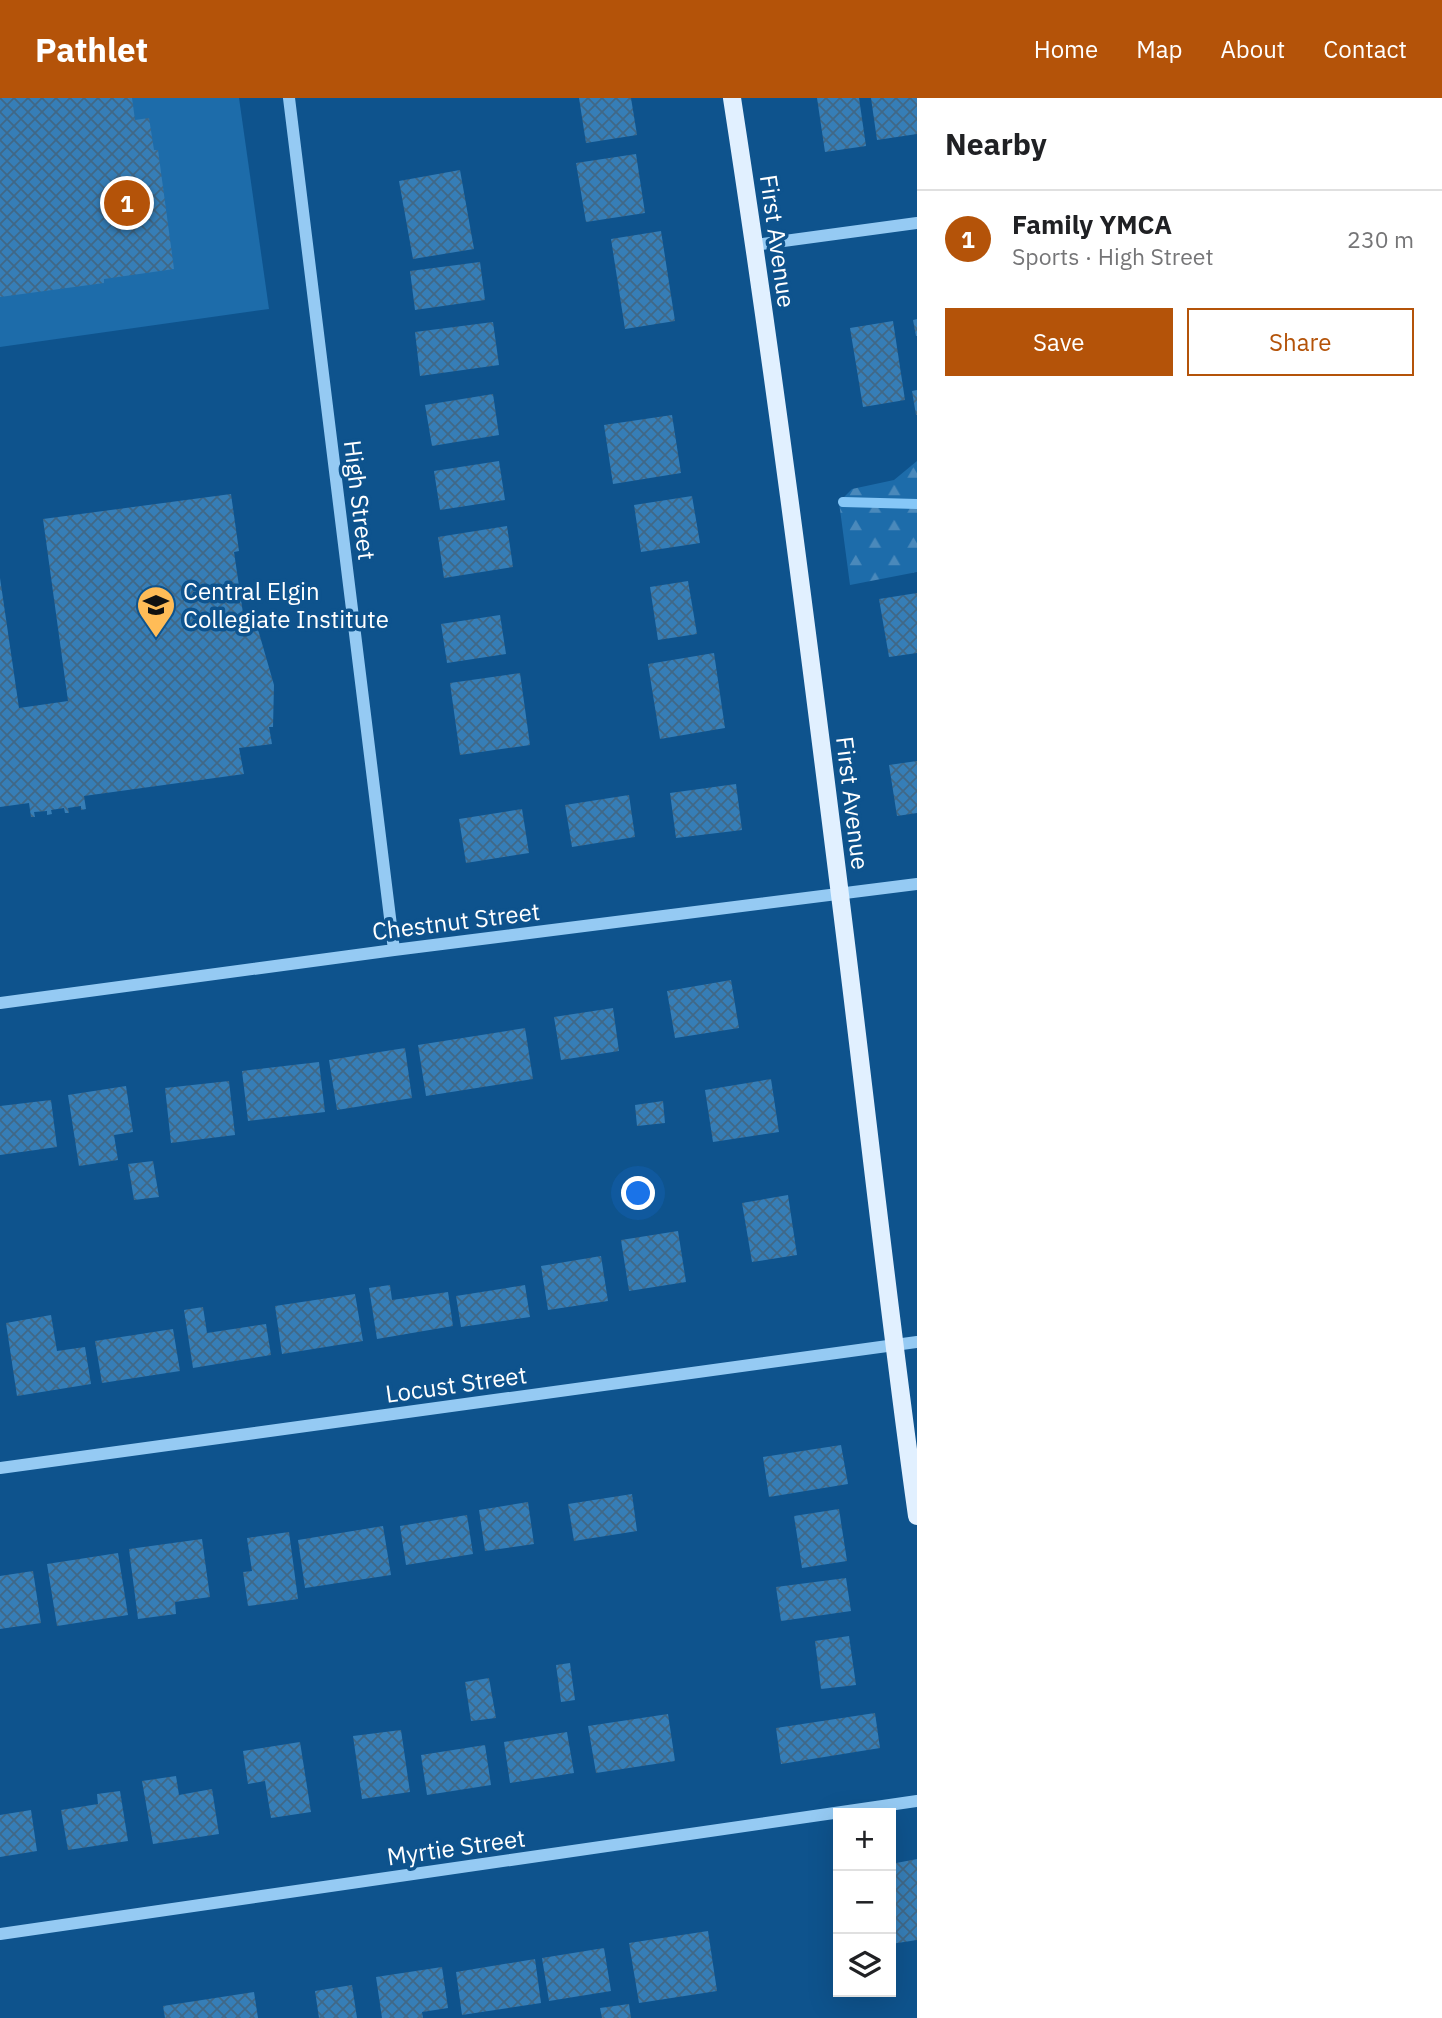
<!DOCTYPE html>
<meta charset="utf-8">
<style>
:root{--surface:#fff;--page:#f2f2f2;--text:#202124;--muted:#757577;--line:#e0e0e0;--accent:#b45309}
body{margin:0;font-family:"IBM Plex Sans",sans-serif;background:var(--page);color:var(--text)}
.controls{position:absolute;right:21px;bottom:21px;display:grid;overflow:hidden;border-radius:0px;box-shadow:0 7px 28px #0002}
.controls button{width:63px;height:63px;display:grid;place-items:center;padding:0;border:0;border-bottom:2px solid var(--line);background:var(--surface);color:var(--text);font:35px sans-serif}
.you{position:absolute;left:639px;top:1096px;width:24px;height:24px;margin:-18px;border:5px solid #fff;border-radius:50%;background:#1a73e8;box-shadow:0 0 0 10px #1a73e833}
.badge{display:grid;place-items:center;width:46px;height:46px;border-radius:50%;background:var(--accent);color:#fff;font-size:23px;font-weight:700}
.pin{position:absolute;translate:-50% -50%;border:4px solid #fff;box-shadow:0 2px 7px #0006}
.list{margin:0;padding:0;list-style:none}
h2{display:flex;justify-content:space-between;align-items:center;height:91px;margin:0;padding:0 28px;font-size:30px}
h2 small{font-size:23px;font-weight:400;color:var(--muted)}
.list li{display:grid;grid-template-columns:46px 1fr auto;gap:21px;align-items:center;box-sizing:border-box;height:98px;padding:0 28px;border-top:2px solid var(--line)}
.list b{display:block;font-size:26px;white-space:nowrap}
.list p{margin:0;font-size:23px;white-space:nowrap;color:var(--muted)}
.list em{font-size:23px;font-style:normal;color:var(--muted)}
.actions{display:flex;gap:14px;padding:21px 28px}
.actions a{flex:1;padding:16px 0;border:2px solid var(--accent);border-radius:0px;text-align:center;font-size:24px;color:var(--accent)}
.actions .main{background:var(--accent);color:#fff}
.icon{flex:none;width:38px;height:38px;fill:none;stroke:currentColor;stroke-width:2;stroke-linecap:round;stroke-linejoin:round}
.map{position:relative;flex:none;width:917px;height:1920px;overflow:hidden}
header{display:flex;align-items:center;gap:42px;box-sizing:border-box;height:98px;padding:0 35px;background:var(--accent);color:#fff}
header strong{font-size:33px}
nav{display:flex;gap:38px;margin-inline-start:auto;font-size:24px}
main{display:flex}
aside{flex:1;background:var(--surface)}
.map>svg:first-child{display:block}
</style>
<header>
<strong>Pathlet</strong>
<nav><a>Home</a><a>Map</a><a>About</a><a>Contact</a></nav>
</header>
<main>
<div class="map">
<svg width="917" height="1920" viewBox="0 0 917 1920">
<defs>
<pattern id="forest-firs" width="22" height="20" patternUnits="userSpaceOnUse" patternTransform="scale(1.75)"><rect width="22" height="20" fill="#1d6caa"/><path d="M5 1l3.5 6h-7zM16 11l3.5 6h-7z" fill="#4a89bb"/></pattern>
<pattern id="building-cross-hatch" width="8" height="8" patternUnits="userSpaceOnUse" patternTransform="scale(1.75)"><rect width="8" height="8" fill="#367eb7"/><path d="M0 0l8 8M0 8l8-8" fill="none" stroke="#406887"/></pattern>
</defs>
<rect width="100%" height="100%" fill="#0e538d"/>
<path fill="url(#forest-firs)" d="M917 363V474L850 487 839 404 852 391 894 382Z"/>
<path fill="#1d6caa" d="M0 0H239L269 211 0 249Z"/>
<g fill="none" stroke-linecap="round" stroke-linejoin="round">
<path stroke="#86c7f7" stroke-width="10" d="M843 404 917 406"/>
</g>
<path fill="url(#building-cross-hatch)" d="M0 0H132L135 22 149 20 154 52H158L174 171 104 181V185L0 199Z
M579 0H631L637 37 586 45Z
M817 0H859L866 48 825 54Z
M871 0H917V36L877 42Z
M636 56 645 115 586 124 576 65Z
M460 72 474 151 413 161 399 83Z
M661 133 675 223 625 231 611 141Z
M480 164 485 202 415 212 410 173Z
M917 221V238H916L913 222Z
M893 223 905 302 863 309 850 230Z
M493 224 499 267 420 278 415 234Z
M917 292V317H916L912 293Z
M493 296 499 337 432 348 425 307Z
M672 317 681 375 613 386 604 327Z
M499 363 505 402 440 412 434 373Z
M231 396 239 453 234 454 244 522 255 521 274 587 273 629H269L272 646 239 650 244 676 84 698 86 711 81 712V708L68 710 69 715H65L64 710 51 712 52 716 47 717V713L34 714 35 719H31L29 705 0 709V480L19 610 68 603 43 421Z
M692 398 700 445 641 454 634 407Z
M507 428 513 469 444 480 438 439Z
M688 483 697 536 658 542 650 489Z
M917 495V555L889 559 879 501Z
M500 517 506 556 447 565 441 526Z
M714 555 725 630 660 641 648 566Z
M520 575 530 647 460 657 450 585Z
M917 663V715L897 718 889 667Z
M736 686 742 732 676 740 670 695Z
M629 697 635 739 572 749 565 707Z
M522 711 529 755 466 765 459 721Z
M731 882 739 930 675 940 667 893Z
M613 910 619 953 561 962 554 919Z
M525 930 533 981 426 998 418 947Z
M405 950 412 1000 337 1012 329 962Z
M319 964 325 1014 248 1023 242 973Z
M771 981 779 1034 713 1044 705 992Z
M229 983 235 1037 171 1045 165 990Z
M126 988 133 1034 114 1037 118 1062 79 1068 68 997Z
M51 1002 57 1049 0 1057V1008Z
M663 1003 665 1025 637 1028 635 1007Z
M153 1063 159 1099 134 1102 128 1066Z
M788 1097 797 1157 752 1164 742 1105Z
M678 1133 686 1184 629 1193 621 1142Z
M601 1158 608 1203 548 1212 541 1168Z
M390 1187 392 1202 448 1194 453 1228 377 1241 369 1190Z
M525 1187 530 1219 461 1229 456 1198Z
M355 1196 363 1243 282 1256 275 1208Z
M203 1209 207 1235 266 1226 271 1257 193 1270 184 1212Z
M51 1217 57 1253 85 1249 91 1286 17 1298 6 1225Z
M173 1231 180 1273 102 1285 95 1243Z
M841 1347 848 1386 769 1399 763 1359Z
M632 1396 637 1433 574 1443 568 1406Z
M528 1404 534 1446 485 1453 479 1412Z
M839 1411 847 1463 802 1470 794 1418Z
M467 1417 473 1456 406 1467 400 1428Z
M383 1428 391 1477 305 1490 298 1442Z
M289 1434 298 1501 248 1508 243 1474 252 1473 247 1440Z
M202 1441 210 1499 175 1504 176 1516 138 1521 129 1451Z
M118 1455 128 1517 57 1528 47 1466Z
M33 1473 41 1525 0 1531V1478Z
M846 1480 851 1513 781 1523 776 1489Z
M849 1538 856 1587 821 1591 815 1543Z
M570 1565 575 1602 561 1604 556 1567Z
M489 1580 496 1620 471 1623 465 1584Z
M875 1615 880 1650 781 1666 776 1630Z
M668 1616 675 1663 596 1675 588 1628Z
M401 1632 410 1694 362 1701 353 1638Z
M567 1634 574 1675 510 1685 504 1644Z
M300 1644 311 1714 271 1720 265 1683 248 1686 243 1653Z
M485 1647 491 1687 427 1697 421 1657Z
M176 1678 179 1697 212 1691 219 1736 153 1746 142 1683Z
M120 1693 128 1743 68 1752 61 1712 98 1706 97 1696Z
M31 1712 37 1753 0 1759V1717Z
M917 1761V1842L891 1846V1766Z
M708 1833 717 1893 639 1905 629 1845Z
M604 1850 611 1893 549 1903 542 1860Z
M535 1861 541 1905 462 1917 456 1874Z
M442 1869 448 1910 422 1914 423 1920H382L376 1879Z
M352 1887 357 1920H319L315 1893Z
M254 1894 258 1920H165L163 1908Z
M629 1906 631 1920H602L600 1910Z"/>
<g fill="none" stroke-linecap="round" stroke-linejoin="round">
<path stroke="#95caf3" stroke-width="12" d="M289 0 394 852
M755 147 917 125
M0 905 394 852 917 786
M0 1370 917 1244
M0 1836 917 1703"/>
<path stroke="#e1f0ff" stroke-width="18" d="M732 0C773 265 807 531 840 797 866 1004 888 1211 917 1418"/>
</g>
<defs>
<symbol id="school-pin" viewBox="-11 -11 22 30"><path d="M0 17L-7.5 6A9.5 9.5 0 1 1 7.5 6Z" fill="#ffbc57" stroke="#0e538d"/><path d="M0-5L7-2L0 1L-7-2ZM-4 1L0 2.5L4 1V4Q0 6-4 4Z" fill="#111"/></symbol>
</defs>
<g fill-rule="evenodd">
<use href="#school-pin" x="134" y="485" width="44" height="60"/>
</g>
<g text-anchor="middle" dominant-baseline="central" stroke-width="7" stroke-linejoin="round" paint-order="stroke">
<g font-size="24" fill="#fff" stroke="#0e538d">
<text transform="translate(778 143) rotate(82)">First Avenue</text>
<text transform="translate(360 402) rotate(83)">High Street</text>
<text transform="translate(853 705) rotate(83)">First Avenue</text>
<text transform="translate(456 823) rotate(-7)">Chestnut Street</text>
<text transform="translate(456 1286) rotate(-8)">Locust Street</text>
<text transform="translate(456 1749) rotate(-8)">Myrtie Street</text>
</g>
<g font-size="24" fill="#fff" stroke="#0e538d" text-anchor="start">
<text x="183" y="493">Central Elgin<tspan x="183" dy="28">Collegiate Institute</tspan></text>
</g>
</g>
</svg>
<div class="controls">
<button>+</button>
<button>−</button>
<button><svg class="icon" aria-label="layers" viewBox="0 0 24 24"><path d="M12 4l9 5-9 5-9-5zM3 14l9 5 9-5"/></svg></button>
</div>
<div class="you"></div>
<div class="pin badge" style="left:127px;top:105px">1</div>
</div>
<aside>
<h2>Nearby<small></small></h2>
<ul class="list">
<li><span class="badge">1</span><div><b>Family YMCA</b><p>Sports · High Street</p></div><em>230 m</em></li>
</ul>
<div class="actions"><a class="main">Save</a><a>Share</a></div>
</aside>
</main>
